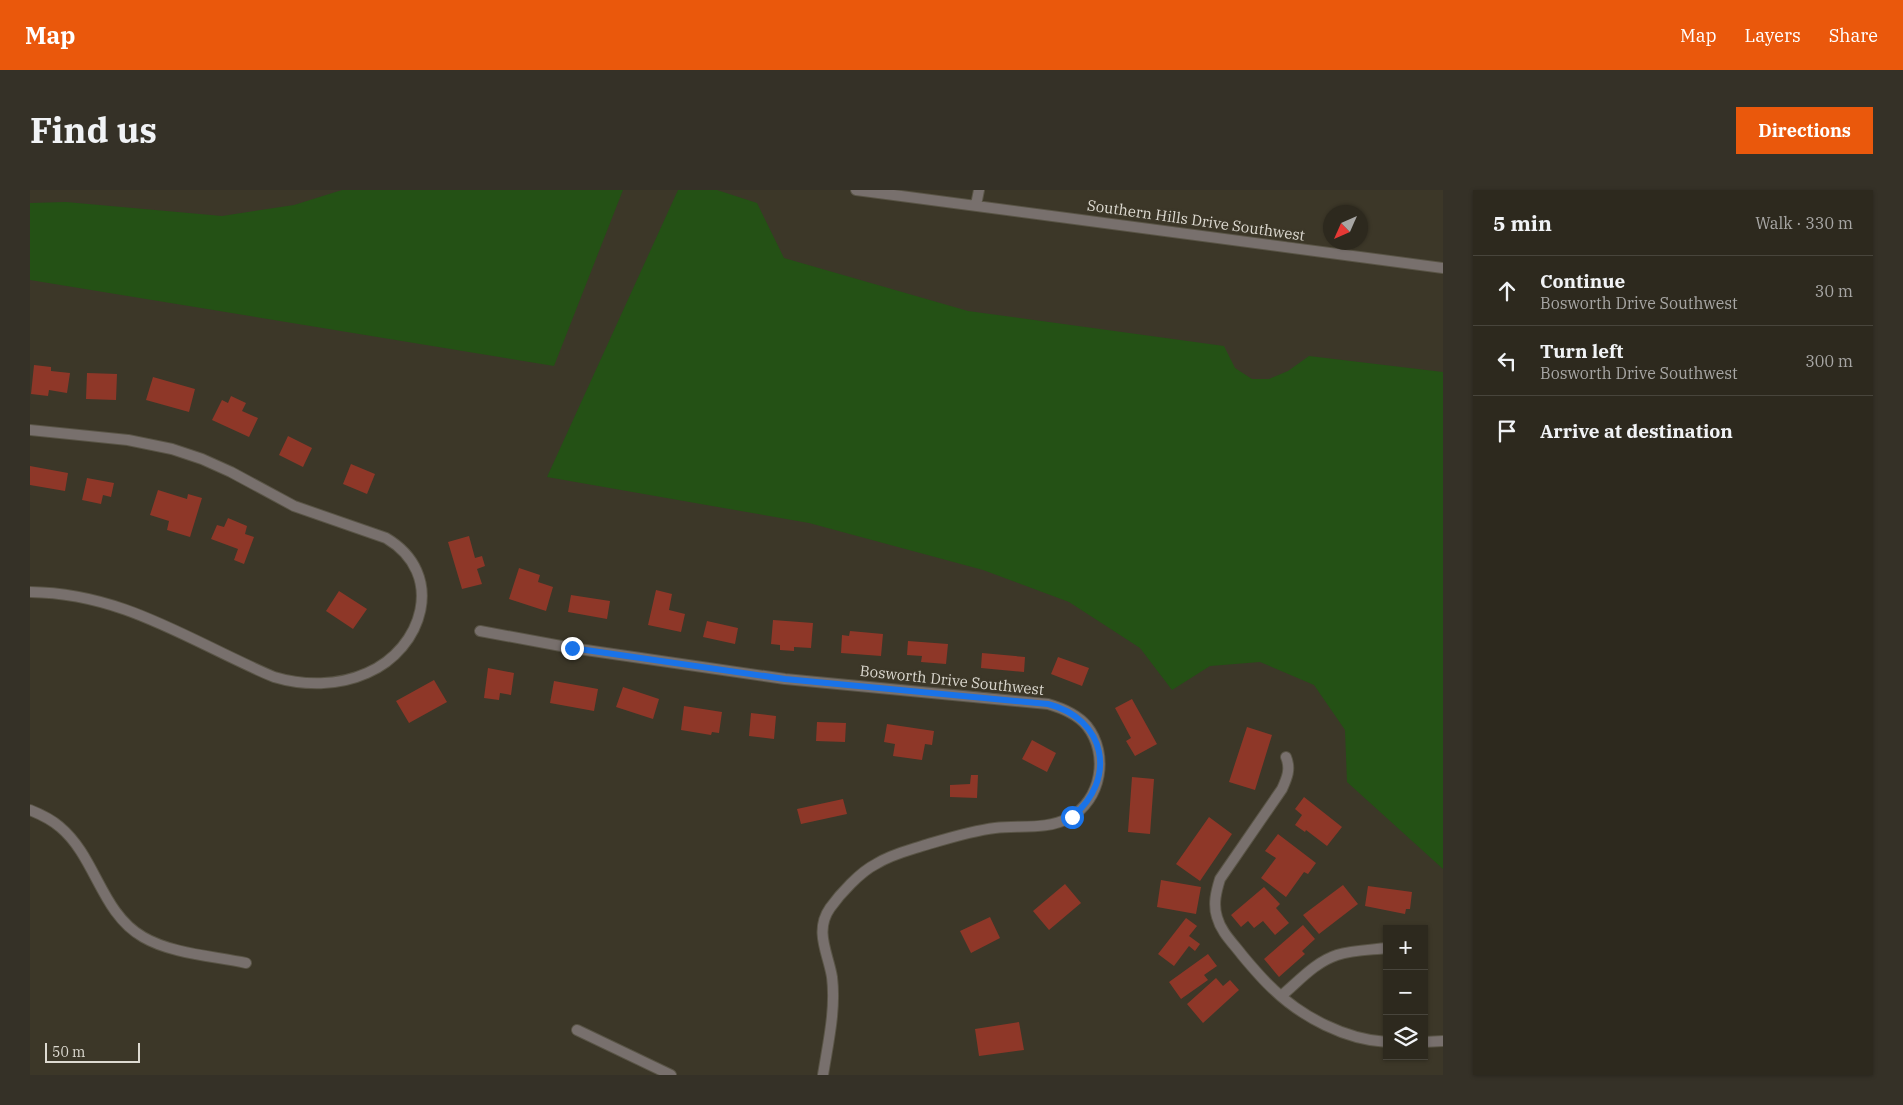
<!DOCTYPE html>
<meta charset="utf-8">
<style>
:root{--surface:#2d291e;--page:#353127;--text:#f1f3f6;--muted:#a7a6a4;--line:#48453c;--accent:#ea580c}
body{margin:0;font-family:"IBM Plex Serif",serif;background:var(--page);color:var(--text)}
.controls{position:absolute;right:15px;bottom:15px;display:grid;overflow:hidden;border-radius:0px;box-shadow:0 1px 4px #0004}
.controls button{width:45px;height:45px;display:grid;place-items:center;padding:0;border:0;border-bottom:1px solid var(--line);background:var(--surface);color:var(--text);font:25px sans-serif}
.compass{position:absolute;left:1293px;top:15px;width:45px;height:45px;border-radius:50%;background:var(--surface);box-shadow:0 1px 4px #0004;rotate:225deg}
.scale{position:absolute;left:15px;bottom:12px;width:95px;box-sizing:border-box;padding-left:5px;border:2px solid #dddad1;border-top:0;font-size:14px;line-height:18px;white-space:nowrap;color:#dddad1;-webkit-text-stroke:4px #3c3728;paint-order:stroke}
.stop{position:absolute;width:15px;height:15px;margin:-11px;border:4px solid #1a73e8;border-radius:50%;background:#fff}
.stop.end{background:#1a73e8;border-color:#fff;box-shadow:0 1px 5px #0008}
.list{margin:0;padding:0;list-style:none}
h2{display:flex;justify-content:space-between;align-items:center;height:65px;margin:0;padding:0 20px;font-size:21px}
h2 small{font-size:16px;font-weight:400;color:var(--muted)}
.list li{display:grid;grid-template-columns:32px 1fr auto;gap:15px;align-items:center;box-sizing:border-box;height:70px;padding:0 20px;border-top:1px solid var(--line)}
.list b{display:block;font-size:19px;white-space:nowrap}
.list p{margin:0;font-size:16px;white-space:nowrap;color:var(--muted)}
.list em{font-size:16px;font-style:normal;color:var(--muted)}
.icon{flex:none;width:28px;height:28px;fill:none;stroke:currentColor;stroke-width:2;stroke-linecap:round;stroke-linejoin:round}
.map{position:relative;flex:none;width:1413px;height:885px;overflow:hidden;border-radius:0px}
header{display:flex;align-items:center;gap:30px;box-sizing:border-box;height:70px;padding:0 25px;background:var(--accent);color:#fff}
header strong{font-size:24px}
nav{display:flex;gap:28px;margin-inline-start:auto;font-size:18px}
.intro{display:flex;align-items:center;justify-content:space-between;box-sizing:border-box;height:120px;padding:0 30px}
h1{margin:0;font-size:35px}
.button{padding:12px 22px;border-radius:0px;background:var(--accent);color:#fff;font-size:18px;font-weight:700}
main{display:flex;gap:30px;padding:0 30px}
aside{flex:1;background:var(--surface);border-radius:0px;box-shadow:0 1px 4px #0004}
.map>svg:first-child{display:block}
</style>
<header>
<strong>Map</strong>
<nav><a>Map</a><a>Layers</a><a>Share</a></nav>
</header>
<div class="intro"><h1>Find us</h1><a class="button">Directions</a></div>
<main>
<div class="map">
<svg width="1413" height="885" viewBox="0 0 1413 885">
<rect width="100%" height="100%" fill="#3c3728"/>
<path fill="#245115" d="M312 0H593L524 176 0 90V13L36 12 192 26 264 15Z
M648 0H687L727 13 754 68 938 121 1194 156 1205 178 1222 189H1239L1258 181 1279 166 1413 182V679L1317 592 1315 540 1284 495 1230 472 1180 476 1142 500 1110 458 1039 412 953 380 779 333 517 287Z"/>
<path fill="#8e3728" d="M4 175 21 177V181L40 183 37 203 19 200 18 206 1 204Z
M57 183 87 184 86 210 56 209Z
M123 187 165 199 159 222 116 210Z
M201 206 216 213 212 221 228 228 219 247 182 230 192 210 198 213Z
M258 246 282 258 273 277 249 265Z
M321 274 345 284 337 304 313 294Z
M0 276 38 283 35 301 0 295Z
M57 288 84 293 81 307 73 305 71 314 52 310Z
M128 300 157 309 158 304 172 308 160 347 137 340 139 331 120 325Z
M198 328 217 336 215 344 224 347 214 374 204 370 208 359 181 349 187 335 194 337Z
M439 346 445 368 452 366 455 376 447 379 452 394 432 399 418 352Z
M489 378 510 385 508 392 523 397 516 421 479 409Z
M626 400 642 404 639 420 655 424 651 442 618 435Z
M309 401 337 419 323 439 296 421Z
M541 405 580 411 577 429 538 422Z
M743 430 783 433 781 458 764 457V461L750 460V455L741 454Z
M677 431 708 438 705 454 673 447Z
M820 441 853 444 851 466 811 463 812 445 819 446Z
M878 451 918 454 916 474 891 472 892 466 877 465Z
M952 463 995 467 994 482 951 478Z
M1028 467 1059 478 1052 496 1021 484Z
M458 478 484 483 481 505 470 503 469 510 454 508Z
M404 490 417 512 379 533 366 511Z
M524 491 568 499 564 521 520 513Z
M593 497 629 509 623 529 586 517Z
M1102 509 1127 554 1105 566 1096 551 1101 548 1085 518Z
M654 516 692 522 689 543 682 542 681 545 651 540Z
M721 523 746 526 744 549 719 546Z
M787 532 816 533 815 552 786 551Z
M857 534 904 541 902 555 895 554 892 570 863 566 865 554 854 552Z
M1217 537 1242 545 1225 600 1199 592Z
M1002 550 1026 563 1017 582 992 569Z
M941 585H948L947 608 920 607V595L940 594Z
M1102 587 1124 589 1120 644 1098 642Z
M1274 607 1312 637 1297 656 1276 640 1275 642 1265 635 1272 625 1265 619Z
M813 609 817 624 771 634 767 619Z
M1179 627 1202 644 1170 691 1146 674Z
M1248 644 1286 673 1278 684 1274 682 1256 707 1231 688 1246 668 1235 661Z
M1131 690 1171 697 1166 724 1127 717Z
M1035 694 1051 713 1019 740 1003 721Z
M1313 695 1328 714 1289 744 1273 725Z
M1338 696 1382 702 1380 719H1376L1375 724 1335 716Z
M1234 697 1250 714 1246 718 1259 733 1245 745 1233 731 1224 738 1218 731 1211 737 1201 725Z
M960 727 970 748 941 763 930 741Z
M1156 728 1167 736 1159 746 1170 754 1165 761 1159 756 1144 776 1128 764Z
M1273 735 1285 749 1272 761 1275 764 1249 787 1234 769Z
M1178 764 1187 776 1174 785 1178 790 1151 809 1139 792Z
M1186 788 1193 796 1200 790 1209 800 1173 833 1157 814Z
M989 832 994 860 949 866 945 839Z"/>
<g fill="none" stroke-linecap="round" stroke-linejoin="round">
<defs>
<path id="street" d="M826 0 1413 78
M946 15 949 0
M0 240 98 250 142 259 172 269 201 282 264 316 356 348C417 384 393 459 337 483 308 496 274 496 244 487 161 452 94 403 0 402
M450 441 542 458 755 489 1018 514C1032 518 1047 524 1057 536 1079 564 1072 610 1039 628 1017 640 990 635 965 638 940 641 916 649 892 656 876 661 860 665 846 674 830 682 810 704 800 718 784 741 798 763 802 787 806 820 798 853 793 885
M1256 567C1261 579 1257 588 1252 599L1190 689C1186 702 1183 714 1187 727 1191 742 1203 753 1212 765 1222 777 1232 789 1243 799 1272 827 1316 850 1357 852
M0 620C10 624 21 629 30 637 66 667 71 723 113 747 142 764 184 766 216 773
M1251 806C1268 792 1285 772 1307 765 1323 760 1340 760 1357 758
M547 840 641 885
M1394 852 1413 851"/>
</defs>
<use href="#street" stroke="#595446" stroke-width="12"/>
<use href="#street" stroke="#78706d" stroke-width="10"/>
</g>
<g fill="none" stroke-linecap="round" stroke-linejoin="round">
<path stroke="#1a73e8" stroke-width="6" d="M542 458 755 489 1018 514C1076 529 1088 589 1042 627"/>
</g>
<g text-anchor="middle" dominant-baseline="central" stroke-width="5" stroke-linejoin="round" paint-order="stroke">
<g font-size="15" fill="#dddad1" stroke="#3c3728">
<text transform="translate(1166 30) rotate(8)">Southern Hills Drive Southwest</text>
<text transform="translate(922 490) rotate(6)">Bosworth Drive Southwest</text>
</g>
</g>
</svg>
<div class="controls">
<button>+</button>
<button>−</button>
<button><svg class="icon" aria-label="layers" viewBox="0 0 24 24"><path d="M12 4l9 5-9 5-9-5zM3 14l9 5 9-5"/></svg></button>
</div>
<svg class="compass" viewBox="-18 -18 36 36"><path d="M0-13l5 13h-10z" fill="#e53935"/><path d="M0 13l5-13h-10z" fill="#a7a6a4"/></svg>
<div class="scale">50 m</div>
<div class="stop" style="left:1042px;top:627px"></div>
<div class="stop end" style="left:542px;top:458px"></div>
</div>
<aside>
<h2>5 min<small>Walk · 330 m</small></h2>
<ul class="list">
<li><svg class="icon" aria-label="ahead" viewBox="0 0 24 24"><path d="M12 20V5M6 11l6-6 6 6"/></svg><div><b>Continue</b><p>Bosworth Drive Southwest</p></div><em>30 m</em></li>
<li><svg class="icon" aria-label="left" viewBox="0 0 24 24"><path d="M17 20v-9H6M10 6l-5 5 5 5"/></svg><div><b>Turn left</b><p>Bosworth Drive Southwest</p></div><em>300 m</em></li>
<li><svg class="icon" aria-label="arrive" viewBox="0 0 24 24"><path d="M6 21V4h12l-3 4 3 4H6"/></svg><div><b>Arrive at destination</b></div></li>
</ul>
</aside>
</main>
